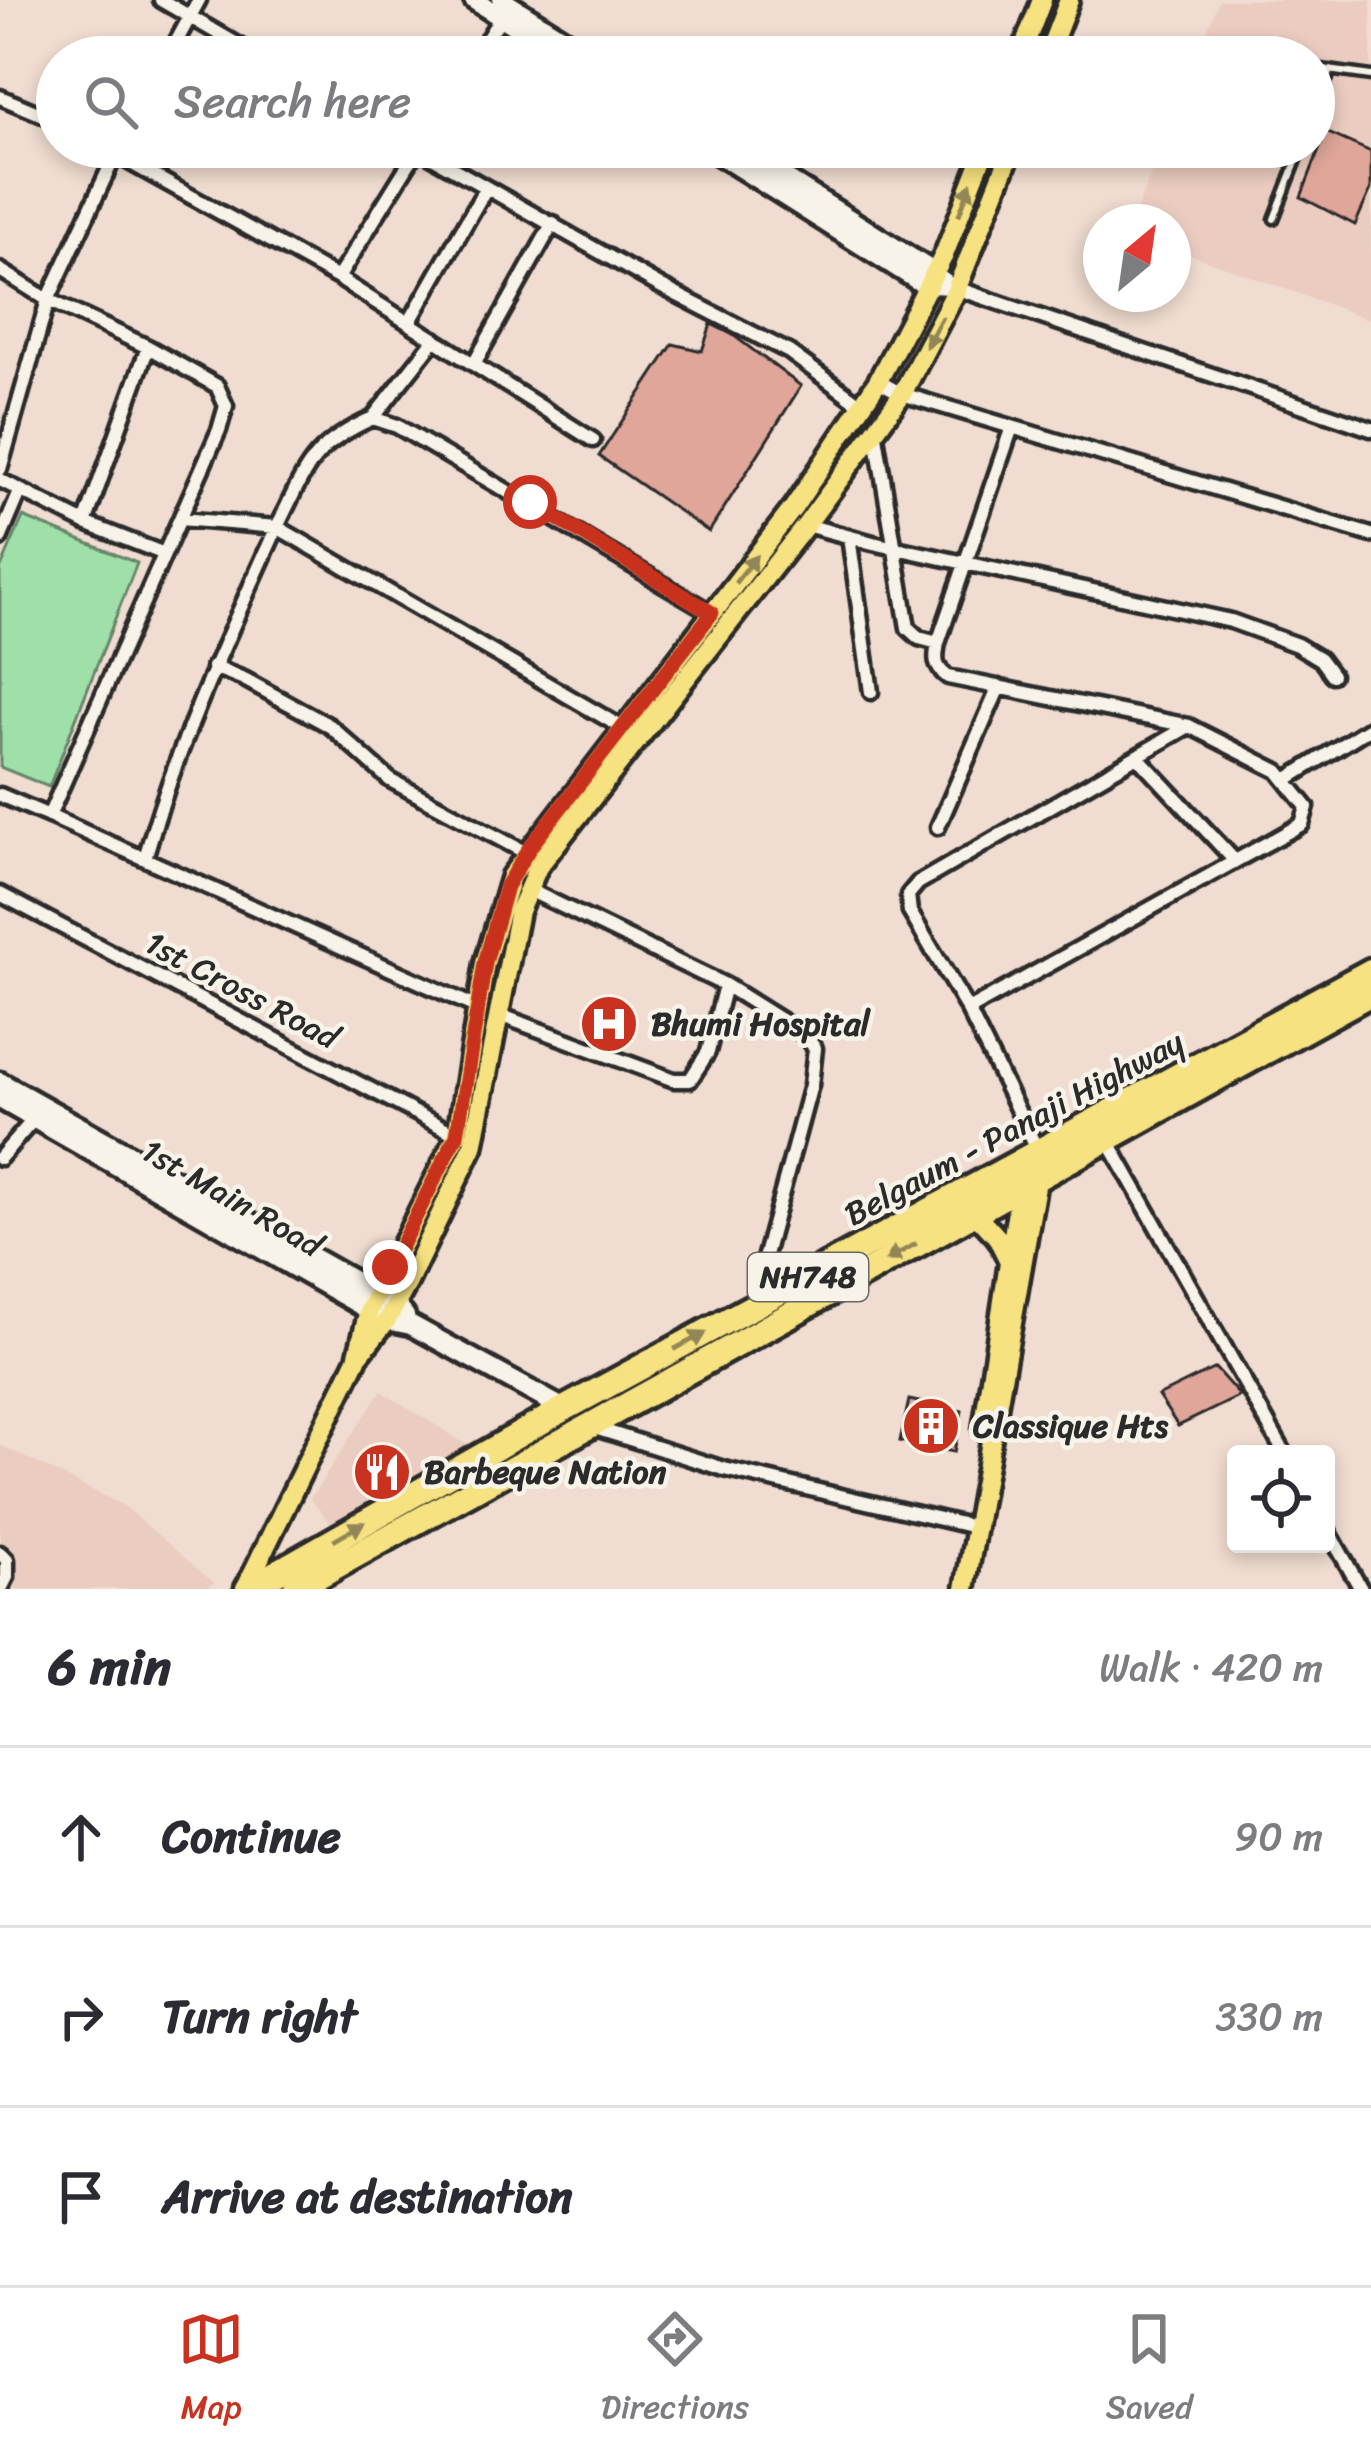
<!DOCTYPE html>
<meta charset="utf-8">
<style>
:root{--surface:#fff;--page:#f7f7f7;--text:#2b2b33;--muted:#7c7c81;--line:#e1e1e2;--accent:#c8321e}
body{margin:0;font-family:Sriracha,sans-serif;background:var(--page);color:var(--text)}
.controls{position:absolute;right:36px;bottom:36px;display:grid;overflow:hidden;border-radius:12px;box-shadow:0 6px 18px #0003}
.controls button{width:108px;height:108px;display:grid;place-items:center;padding:0;border:0;border-bottom:3px solid var(--line);background:var(--surface);color:var(--text);font:60px sans-serif}
.compass{position:absolute;left:1083px;top:204px;width:108px;height:108px;border-radius:50%;background:var(--surface);box-shadow:0 6px 18px #0003;rotate:29deg}
.stop{position:absolute;width:36px;height:36px;margin:-27px;border:9px solid #c8321e;border-radius:50%;background:#fff}
.stop.end{background:#c8321e;border-color:#fff;box-shadow:0 3px 12px #0008}
.list{margin:0;padding:0;list-style:none}
h2{display:flex;justify-content:space-between;align-items:center;height:156px;margin:0;padding:0 48px;font-size:51px}
h2 small{font-size:39px;font-weight:400;color:var(--muted)}
.list li{display:grid;grid-template-columns:78px 1fr auto;gap:36px;align-items:center;box-sizing:border-box;height:180px;padding:0 48px;border-top:3px solid var(--line)}
.list b{display:block;font-size:45px;white-space:nowrap}
.list em{font-size:39px;font-style:normal;color:var(--muted)}
.icon{flex:none;width:66px;height:66px;fill:none;stroke:currentColor;stroke-width:2;stroke-linecap:round;stroke-linejoin:round}
.map{position:relative;flex:none;width:1371px;height:1589px;overflow:hidden}
.search{position:absolute;background:var(--surface);box-shadow:0 6px 18px #0003;left:36px;right:36px;top:36px;height:132px;display:flex;align-items:center;gap:30px;box-sizing:border-box;padding:0 42px;border-radius:66px;color:var(--muted);font-size:45px}
.sheet{height:696px;background:var(--surface)}
nav{display:flex;justify-content:space-around;align-items:center;box-sizing:border-box;height:168px;border-top:3px solid var(--line);background:var(--surface);font-size:33px;color:var(--muted)}
nav a{display:grid;justify-items:center;gap:6px}
nav .on{color:var(--accent)}
.map>svg:first-child{display:block}
</style>
<div class="map">
<svg width="1371" height="1589" viewBox="0 0 1371 1589">
<rect width="100%" height="100%" fill="#f0dcd0"/>
<filter id="ink" filterUnits="userSpaceOnUse"><feTurbulence type="fractalNoise" baseFrequency=".00833" numOctaves="2"/><feDisplacementMap in="SourceGraphic" scale="24" xChannelSelector="R" yChannelSelector="G"/><feConvolveMatrix kernelMatrix="1 2 1 2 8 2 1 2 1" color-interpolation-filters="sRGB"/></filter>
<g filter="url(#ink)">
<path fill="#ebccc0" d="M1219 0H1371V320L1173 248V222H1132L1161 147H1314V57H1197Z
M381 1391 469 1446 337 1530 310 1499Z
M0 1445 124 1506 214 1583 202 1589H0Z"/>
<path fill="#9fe0a9" stroke="#65866a" stroke-width="3" d="M23 517 137 563 49 787 0 767V570Z"/>
<path fill="#dfa699" stroke="#2b2b2b" stroke-width="3" d="M1326 132 1371 152V189L1355 225 1301 197Z
M711 324 733 335 801 386 709 532 599 456 673 344 702 351Z
M1215 1368 1240 1396 1178 1426 1158 1396Z
M909 1400 962 1411 954 1452 900 1441Z"/>
<g fill="none" stroke-linecap="round" stroke-linejoin="round">
<defs>
<path id="lane" d="M1314 68 1371 76
M1314 115 1331 70
M1274 219 1302 147"/>
<path id="street" d="M161 0 259 57
M168 57 199 0
M476 57 501 17
M0 97 57 121
M102 147 338 278 593 440
M415 147 660 286 789 352 860 404
M0 270 48 300 148 347 217 386 226 406 219 430 49 816 478 1008
M338 278 419 147
M928 287 956 288 935 273
M956 288 1371 429
M409 323 486 188
M474 364 553 223
M878 381 902 394 1371 535
M373 418 435 339
M1012 427 938 643C935 659 934 667 948 677L1189 726 918 883 908 895 910 912 968 1010 1038 1151
M875 430 908 628 919 638 938 643
M0 469 48 300 119 147
M0 480 85 523 162 553
M180 519 277 527C306 469 310 446 373 418L397 426 712 613
M85 523 148 347
M806 525 873 543 1231 621 1297 645 1320 659 1332 675
M849 537 871 692
M0 539 20 492
M213 667 244 679 330 726 390 780 530 855
M1137 756 1235 861
M1286 780 1371 727
M0 795 49 816
M938 827 999 687
M145 858C178 743 228 636 277 527L623 728
M527 889 725 985 803 1034 815 1048 811 1085 751 1307
M0 894 457 1135
M968 1010 1302 824 1307 807 1278 771 1189 726
M497 1014 674 1080H690L708 1052 725 985
M1106 1137 1285 1454
M0 1158 34 1119
M592 1427 724 1469 966 1525
M1326 1527 1361 1589
M0 1553 7 1560V1577L1 1589"/>
<path id="secondary" d="M474 0 564 57
M502 0 592 57
M707 147 928 287
M735 147 935 273
M0 1082 395 1304 405 1316
M0 1099 369 1310 387 1320 411 1325 564 1409"/>
<path id="primary" d="M1020 57 1042 0
M1047 57 1069 0
M974 1212 997 1237 1010 1263
M360 1354 387 1320 407 1284 473 1147 519 911 538 867 806 525 902 394 955 293 1013 147
M983 1430 1022 1178
M245 1589 357 1359 369 1310 457 1135 485 963 511 876 794 507 878 381 944 255 986 147
M965 1589 1039 1169"/>
<path id="highway" d="M248 1589 564 1409 1371 971
M295 1589 1371 993"/>
</defs>
<use href="#lane" stroke="#2b2b2b" stroke-width="15"/>
<use href="#street" stroke="#2b2b2b" stroke-width="21"/>
<use href="#secondary" stroke="#2b2b2b" stroke-width="27"/>
<use href="#primary" stroke="#2b2b2b" stroke-width="27"/>
<use href="#highway" stroke="#2b2b2b" stroke-width="33"/>
<use href="#lane" stroke="#f7f3e8" stroke-width="6"/>
<use href="#street" stroke="#f7f3e8" stroke-width="12"/>
<use href="#secondary" stroke="#f7f3e8" stroke-width="18"/>
<use href="#primary" stroke="#f7e281" stroke-width="18"/>
<use href="#highway" stroke="#f7e281" stroke-width="24"/>
</g>
<defs><path id="oneway-solid" d="M-6-.8H1V-3.2L6.5 0L1 3.2V.8H-6Z" transform="scale(3)"/></defs>
<g fill="#918656">
<use href="#oneway-solid" transform="translate(965 199) rotate(-69)"/>
<use href="#oneway-solid" transform="translate(934 332) rotate(118)"/>
<use href="#oneway-solid" transform="translate(746 569) rotate(-52)"/>
<use href="#oneway-solid" transform="translate(901 1252) rotate(151)"/>
<use href="#oneway-solid" transform="translate(690 1341) rotate(-28)"/>
<use href="#oneway-solid" transform="translate(349 1531) rotate(-30)"/>
</g>
</g>
<g fill="none" stroke-linecap="round" stroke-linejoin="round" filter="url(#ink)">
<path stroke="#c8321e" stroke-width="15" d="M390 1267 457 1135 485 963 506 886 530 847 712 613 530 502"/>
</g>
<defs>
<symbol id="hospital-disc" viewBox="-11 -11 22 22"><circle r="9.5" fill="#c8321e" stroke="#f7f3e8"/><path d="M-5-5h3v3.5h4V-5h3V5h-3V1.5h-4V5h-3Z" fill="#fff"/></symbol>
<symbol id="building-disc" viewBox="-11 -11 22 22"><circle r="9.5" fill="#c8321e" stroke="#f7f3e8"/><path d="M-4-6H4V6H1V3H-1V6H-4ZM-2.5-4.3h1.7v1.8h-1.7ZM.8-4.3h1.7v1.8H.8ZM-2.5-1h1.7V.8h-1.7ZM.8-1h1.7V.8H.8Z" fill="#fff"/></symbol>
<symbol id="restaurant-disc" viewBox="-11 -11 22 22"><circle r="9.5" fill="#c8321e" stroke="#f7f3e8"/><path d="M-5-6h1v4h1v-4h1v4h1v-4h1v5L-1.5 .5V6h-2V.5L-5-1ZM5-6V6H3V1.5H1.5Q1.5-4 5-6Z" fill="#fff"/></symbol>
</defs>
<g fill-rule="evenodd">
<use href="#hospital-disc" x="576" y="991" width="66" height="66"/>
<use href="#building-disc" x="898" y="1393" width="66" height="66"/>
<use href="#restaurant-disc" x="349" y="1439" width="66" height="66"/>
</g>
<g text-anchor="middle" dominant-baseline="central" stroke-width="9" stroke-linejoin="round" paint-order="stroke">
<rect fill="#f7f3e8" stroke="#686764" stroke-width="3" x="748" y="1253" width="120" height="48" rx="9"/>
<g font-size="30" font-weight="bold" fill="#2b2b2b">
<text x="808" y="1277">NH748</text>
</g>
<g font-size="33" fill="#2b2b2b" stroke="#f7f3e8">
<text transform="translate(242 990) rotate(28)">1st Cross Road</text>
<text transform="translate(1014 1128) rotate(-28)">Belgaum - Panaji Highway</text>
<text transform="translate(232 1198) rotate(30)">1st Main Road</text>
</g>
<g font-size="33" font-weight="bold" fill="#2b2b2b" stroke="#f7f3e8" text-anchor="start">
<text x="651" y="1024">Bhumi Hospital</text>
<text x="973" y="1426">Classique Hts</text>
<text x="424" y="1472">Barbeque Nation</text>
</g>
</g>
</svg>
<div class="controls">
<button><svg class="icon" aria-label="locate" viewBox="0 0 24 24"><circle cx="12" cy="12" r="6"/><path d="M12 2v4M12 18v4M2 12h4M18 12h4"/></svg></button>
</div>
<svg class="compass" viewBox="-18 -18 36 36"><path d="M0-13l5 13h-10z" fill="#e53935"/><path d="M0 13l5-13h-10z" fill="#7c7c81"/></svg>
<div class="stop" style="left:530px;top:502px"></div>
<div class="stop end" style="left:390px;top:1267px"></div>
<div class="search"><svg class="icon" aria-label="search" viewBox="0 0 24 24"><circle cx="10" cy="10" r="6"/><path d="M15 15l6 6"/></svg>Search here</div>
</div>
<section class="sheet">
<h2>6 min<small>Walk · 420 m</small></h2>
<ul class="list">
<li><svg class="icon" aria-label="ahead" viewBox="0 0 24 24"><path d="M12 20V5M6 11l6-6 6 6"/></svg><div><b>Continue</b></div><em>90 m</em></li>
<li><svg class="icon" aria-label="right" viewBox="0 0 24 24"><path d="M7 20v-9h11M14 6l5 5-5 5"/></svg><div><b>Turn right</b></div><em>330 m</em></li>
<li><svg class="icon" aria-label="arrive" viewBox="0 0 24 24"><path d="M6 21V4h12l-3 4 3 4H6"/></svg><div><b>Arrive at destination</b></div></li>
</ul>
</section>
<nav>
<a class="on"><svg class="icon" aria-label="map" viewBox="0 0 24 24"><path d="M3 6l6-2 6 2 6-2v14l-6 2-6-2-6 2zM9 4v14M15 6v14"/></svg>Map</a>
<a><svg class="icon" aria-label="directions" viewBox="0 0 24 24"><path d="M12 3l9 9-9 9-9-9zM9 14v-3h6M13 9l2 2-2 2"/></svg>Directions</a>
<a><svg class="icon" aria-label="saved" viewBox="0 0 24 24"><path d="M7 4h10v16l-5-4-5 4z"/></svg>Saved</a>
</nav>
